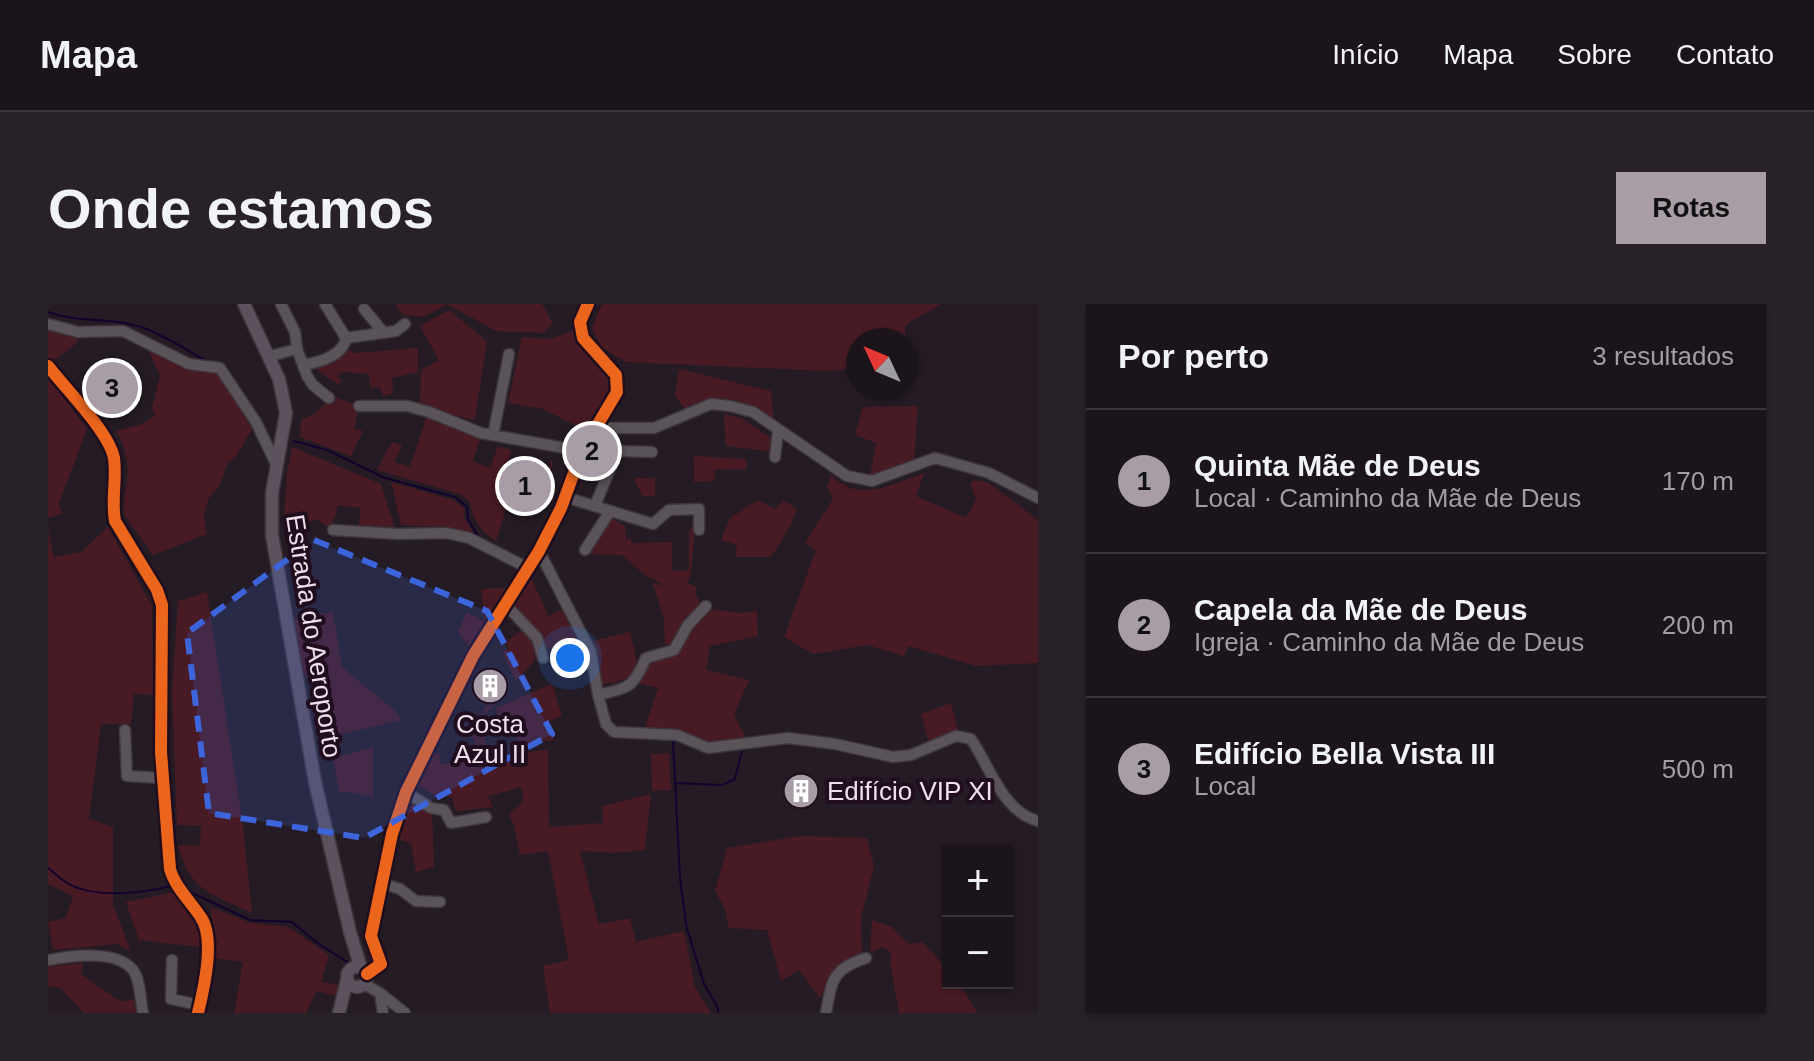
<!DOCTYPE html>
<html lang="pt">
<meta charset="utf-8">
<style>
:root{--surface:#1c141b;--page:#292128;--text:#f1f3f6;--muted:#a09ea3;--line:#3a333a;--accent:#a89ca6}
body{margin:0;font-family:Helvetica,sans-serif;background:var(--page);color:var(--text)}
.controls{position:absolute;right:24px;bottom:24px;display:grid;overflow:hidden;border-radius:0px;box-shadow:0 2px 6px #0004}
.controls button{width:72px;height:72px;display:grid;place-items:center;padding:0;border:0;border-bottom:2px solid var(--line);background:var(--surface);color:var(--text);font:40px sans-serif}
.compass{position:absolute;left:798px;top:24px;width:72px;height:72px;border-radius:50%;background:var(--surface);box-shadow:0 2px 6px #0004;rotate:314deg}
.you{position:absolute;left:522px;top:354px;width:28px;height:28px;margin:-20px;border:6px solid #fff;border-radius:50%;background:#1a73e8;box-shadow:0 0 0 12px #1a73e833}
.badge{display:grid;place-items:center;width:52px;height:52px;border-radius:50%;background:var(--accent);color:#111;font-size:26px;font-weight:700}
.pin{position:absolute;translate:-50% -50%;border:4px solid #fff;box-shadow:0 2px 8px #0006}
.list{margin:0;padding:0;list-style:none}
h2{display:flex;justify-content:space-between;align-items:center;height:104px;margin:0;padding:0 32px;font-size:34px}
h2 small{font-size:26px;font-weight:400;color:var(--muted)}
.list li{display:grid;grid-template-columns:52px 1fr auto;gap:24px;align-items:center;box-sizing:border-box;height:144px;padding:0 32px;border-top:2px solid var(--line)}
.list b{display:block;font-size:30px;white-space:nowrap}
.list p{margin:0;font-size:26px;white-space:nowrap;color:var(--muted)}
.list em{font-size:26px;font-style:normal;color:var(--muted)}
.map{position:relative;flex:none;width:990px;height:709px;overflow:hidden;border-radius:0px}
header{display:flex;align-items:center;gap:48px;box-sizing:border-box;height:112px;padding:0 40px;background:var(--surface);border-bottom:2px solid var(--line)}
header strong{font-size:38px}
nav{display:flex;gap:44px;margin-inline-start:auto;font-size:28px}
.intro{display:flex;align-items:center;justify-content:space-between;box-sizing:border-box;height:192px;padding:0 48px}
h1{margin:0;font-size:56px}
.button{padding:20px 36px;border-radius:0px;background:var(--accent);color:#111;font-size:28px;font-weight:700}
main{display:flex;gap:48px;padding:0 48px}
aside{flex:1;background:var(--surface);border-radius:0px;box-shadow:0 2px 6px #0004}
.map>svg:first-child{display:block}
</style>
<header>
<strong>Mapa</strong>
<nav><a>Início</a><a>Mapa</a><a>Sobre</a><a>Contato</a></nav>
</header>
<div class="intro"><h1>Onde estamos</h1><a class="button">Rotas</a></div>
<main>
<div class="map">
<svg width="990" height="709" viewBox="0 0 990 709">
<rect width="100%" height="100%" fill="#251b24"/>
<path fill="#481b24" d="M347 0H494L505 19 496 29 448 27 399 0 376 13 356 11Z
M554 0H893L857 21V36H810V64L780 67 578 58 553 43 544 24Z
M401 6 439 37 427 116 396 109 372 100 373 66 391 56 372 22Z
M0 23 27 33 30 38 3 58 0 53Z
M527 26 530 38 564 72V87L541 128 495 105 460 99 474 33 502 35Z
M98 42 169 64 204 125 187 154 180 158 172 180 160 195 156 211 159 230 105 251 75 209C78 175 87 159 68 127L95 120 107 111 104 105 112 71Z
M370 44V68L344 74 345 89 335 92 332 83 323 84 320 70 294 68 289 72 294 78 289 80 267 64 293 53 299 45 307 49Z
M631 65 723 87 726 119 661 96 637 105 627 92Z
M0 73 39 125 11 199 14 210 0 214Z
M284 92 311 102 306 125 315 127 303 152 252 133 253 116 268 109Z
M870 102 866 159 822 172 828 139 807 131 815 103Z
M676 110 695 115 724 135 721 147 678 142Z
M379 111 433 132 425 157 442 164 450 142 463 146 455 178 462 192 448 237C432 226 425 217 422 198L412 190 329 166 344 138 354 141 346 158 362 163Z
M244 143 333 180 348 228 310 225 313 204 290 201 283 225 268 215 254 222 236 219 239 168Z
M646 152 698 155 699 165 666 166 667 177 646 178Z
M504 155V162L483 207 480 206 493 164 499 167Z
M876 169 868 192 918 214 928 195 922 180 926 176 939 178 990 216V359L928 362 860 342 856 352 819 341 765 350 736 333 768 246 757 238 785 195 779 183 783 171C810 200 845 180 876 169Z
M586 174H607V192H594Z
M343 178 405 196 416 204V213L427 232 397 223 353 221Z
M710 196 728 205 735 196 749 205 743 221 723 253H687L689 241 673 236 682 214Z
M562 213 577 222 578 235H583V239L624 238V267L641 266V225L647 224 643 270 639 279 649 283 647 290 653 300 638 313 622 340 617 341 616 316 605 279 618 282 597 271 574 251 539 250Z
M60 223 104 302 105 391 86 390 83 420H53L41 515 65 523V601L83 648 70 640 5 646 0 618 18 614 25 592 0 580V226L6 253 33 248Z
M481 268 500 312 516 305 532 338 496 346 493 331 462 300Z
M459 284 462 286 421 343 410 328 419 308 437 318 433 285Z
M159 288 195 522 204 609C164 590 142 588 130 541L151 542 154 522 129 521 124 388 130 297Z
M660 305 693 309 709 307 710 332 662 342 658 366 701 376 686 411 700 437 661 438 630 427 597 423 610 384 590 379 602 357 629 350 643 323Z
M285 308 294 363 346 406 353 416 287 432 278 366 254 370 245 315Z
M476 325 485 337 487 356 468 377 454 348 460 345 458 338Z
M582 328C591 366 598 374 554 380L544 337Z
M504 380 514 412 501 417 506 436 471 440 463 418 436 427 439 453 432 451 418 417 420 420 431 415 430 411 436 409V402L447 400 435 412 436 417 450 410 448 404Z
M903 399 910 426 880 437 873 410Z
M325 443V494L303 488H291L285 454Z
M500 445 501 523 555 519 554 502 603 490 597 546 567 549 532 547 551 620 582 614 588 638 636 627 647 683 663 709H502L495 662 521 656 500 547 472 551 466 522 461 510 475 498 474 483 440 492 445 503 408 507 404 493 387 492 369 480 382 447 393 451 392 460 443 455Z
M621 449 623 486 604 487 603 450Z
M363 497 384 507 386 563 368 568 363 539 351 536Z
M752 532 819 534 826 562 813 614 814 649 787 663 772 694 751 666 733 677 719 626 681 624 677 605 667 587 679 544Z
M127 588 150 615 152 643 91 636 78 598Z
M162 603 203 619 240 623 281 651 273 678 294 681 288 692 269 687 258 709H186L195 658 164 654 169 638Z
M824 616 844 623 861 640 874 638 900 666V679H910L930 709H851L842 658 843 648 835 643 822 648Z
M35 659 33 670 73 698 86 695 88 709H36L12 684 0 682V663Z"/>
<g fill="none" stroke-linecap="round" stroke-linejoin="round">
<path stroke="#12022f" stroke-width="2" d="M0 8C30 19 63 13 93 23 116 31 139 46 160 58
M246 137 279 146 337 174 407 193 419 203 420 215 432 236
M625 437 632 574 638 621 656 680 670 704V709
M628 479 674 481 687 475 695 443
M0 564C7 569 13 576 21 580 48 595 95 589 123 582
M140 587 202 616 244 618 268 638 307 663"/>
<defs>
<path id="minor" d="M233 0 247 28 249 45 259 72 265 81 281 94
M316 5 336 29
M0 20 30 28 75 27 141 60 172 64 208 118 229 162
M298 34 348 27 357 20
M222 52 249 45
M255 61C272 58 295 52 298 34L277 0
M0 62C17 84 61 128 66 154 69 175 63 196 67 217L109 286 114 301 113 448 122 565C127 583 142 597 152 612 168 633 156 684 150 709
M311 102H359L381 108 433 129 534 147
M547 124H606L663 100 682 102 705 108 799 172 824 177 887 154 941 169 990 194
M445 131 461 50
M727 153 730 126
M517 193 605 220 621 206 651 205V226
M547 202 569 147 604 148
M285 226 351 230 398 229 421 234 480 264
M537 246 562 207
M491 247 543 348 550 391 558 420 566 428 629 431 660 444 740 434 787 440 845 453 863 451 908 432 923 435C942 463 955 508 990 517
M458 301 489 334 495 354
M550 391C582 383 584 385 598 354L626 346 640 321 658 302
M77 426 79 472 115 474
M358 488 383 504 396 506 403 519 438 513
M333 579 352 585 368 597 392 598
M0 656C23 652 68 645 85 666 93 677 92 696 95 709
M124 656 123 695 151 701
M319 670 333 660 323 632 344 530 358 488 425 352 491 247 513 204 534 147 569 88 568 71 535 34 532 18 540 0
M316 680 332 689 357 709
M332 689 335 709
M778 709C784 676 784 665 818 654"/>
<path id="major" d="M196 0 231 75 238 109 224 189V231L267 478 302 628 313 664
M299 673a10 10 0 1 1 20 0a10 10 0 1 1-20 0Z
M291 709 299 676"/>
</defs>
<use href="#minor" stroke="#3e363d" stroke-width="13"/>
<use href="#major" stroke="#3e363d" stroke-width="15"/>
<use href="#minor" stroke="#5a5359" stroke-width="10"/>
<use href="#major" stroke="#5c525e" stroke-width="12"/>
<defs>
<path id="cycleway" d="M0 62C17 84 61 128 66 154 69 175 63 196 67 217L109 286 114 301 113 448 122 565C127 583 142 597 152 612 168 633 156 684 150 709
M319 670 333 660 323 632 344 530 358 488 425 352 491 247 513 204 534 147 569 88 568 71 535 34 532 18 540 0"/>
</defs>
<use href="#cycleway" stroke="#200e1e" stroke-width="17"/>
<use href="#cycleway" stroke="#eb651d" stroke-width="12"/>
</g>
<path fill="#3c64db" fill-opacity="0.2" stroke="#3c64db" stroke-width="6" stroke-dasharray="16 10" stroke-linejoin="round" d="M266 236 439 307 504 430 316 534 161 509 139 329Z"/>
<defs>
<symbol id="building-disc" viewBox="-11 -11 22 22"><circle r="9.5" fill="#a89ca6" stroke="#200e1e"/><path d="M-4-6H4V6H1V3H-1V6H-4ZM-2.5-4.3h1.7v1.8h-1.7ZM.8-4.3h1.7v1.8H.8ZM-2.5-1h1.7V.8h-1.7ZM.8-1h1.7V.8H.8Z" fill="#fff"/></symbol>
</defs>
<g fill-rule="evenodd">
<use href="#building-disc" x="422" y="362" width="40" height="40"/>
<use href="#building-disc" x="733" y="467" width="40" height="40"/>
</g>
<g text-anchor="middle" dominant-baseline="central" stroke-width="8" stroke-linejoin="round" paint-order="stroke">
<g font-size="26" fill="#eee1ec" stroke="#200e1e">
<text transform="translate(266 332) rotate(81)">Estrada do Aeroporto</text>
</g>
<g font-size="26" fill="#eee1ec" stroke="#200e1e">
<text x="442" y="420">Costa<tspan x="442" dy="30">Azul II</tspan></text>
<text x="779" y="487" text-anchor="start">Edifício VIP XI</text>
</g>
</g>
</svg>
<div class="controls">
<button>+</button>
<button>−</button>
</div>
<svg class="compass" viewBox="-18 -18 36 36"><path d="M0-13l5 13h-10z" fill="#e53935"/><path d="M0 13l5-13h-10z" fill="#a09ea3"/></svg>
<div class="you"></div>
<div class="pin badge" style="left:477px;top:182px">1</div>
<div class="pin badge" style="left:544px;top:147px">2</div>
<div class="pin badge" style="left:64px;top:84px">3</div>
</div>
<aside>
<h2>Por perto<small>3 resultados</small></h2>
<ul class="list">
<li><span class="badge">1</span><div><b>Quinta Mãe de Deus</b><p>Local · Caminho da Mãe de Deus</p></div><em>170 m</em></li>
<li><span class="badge">2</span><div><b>Capela da Mãe de Deus</b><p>Igreja · Caminho da Mãe de Deus</p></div><em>200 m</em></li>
<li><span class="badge">3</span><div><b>Edifício Bella Vista III</b><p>Local</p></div><em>500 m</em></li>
</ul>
</aside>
</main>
